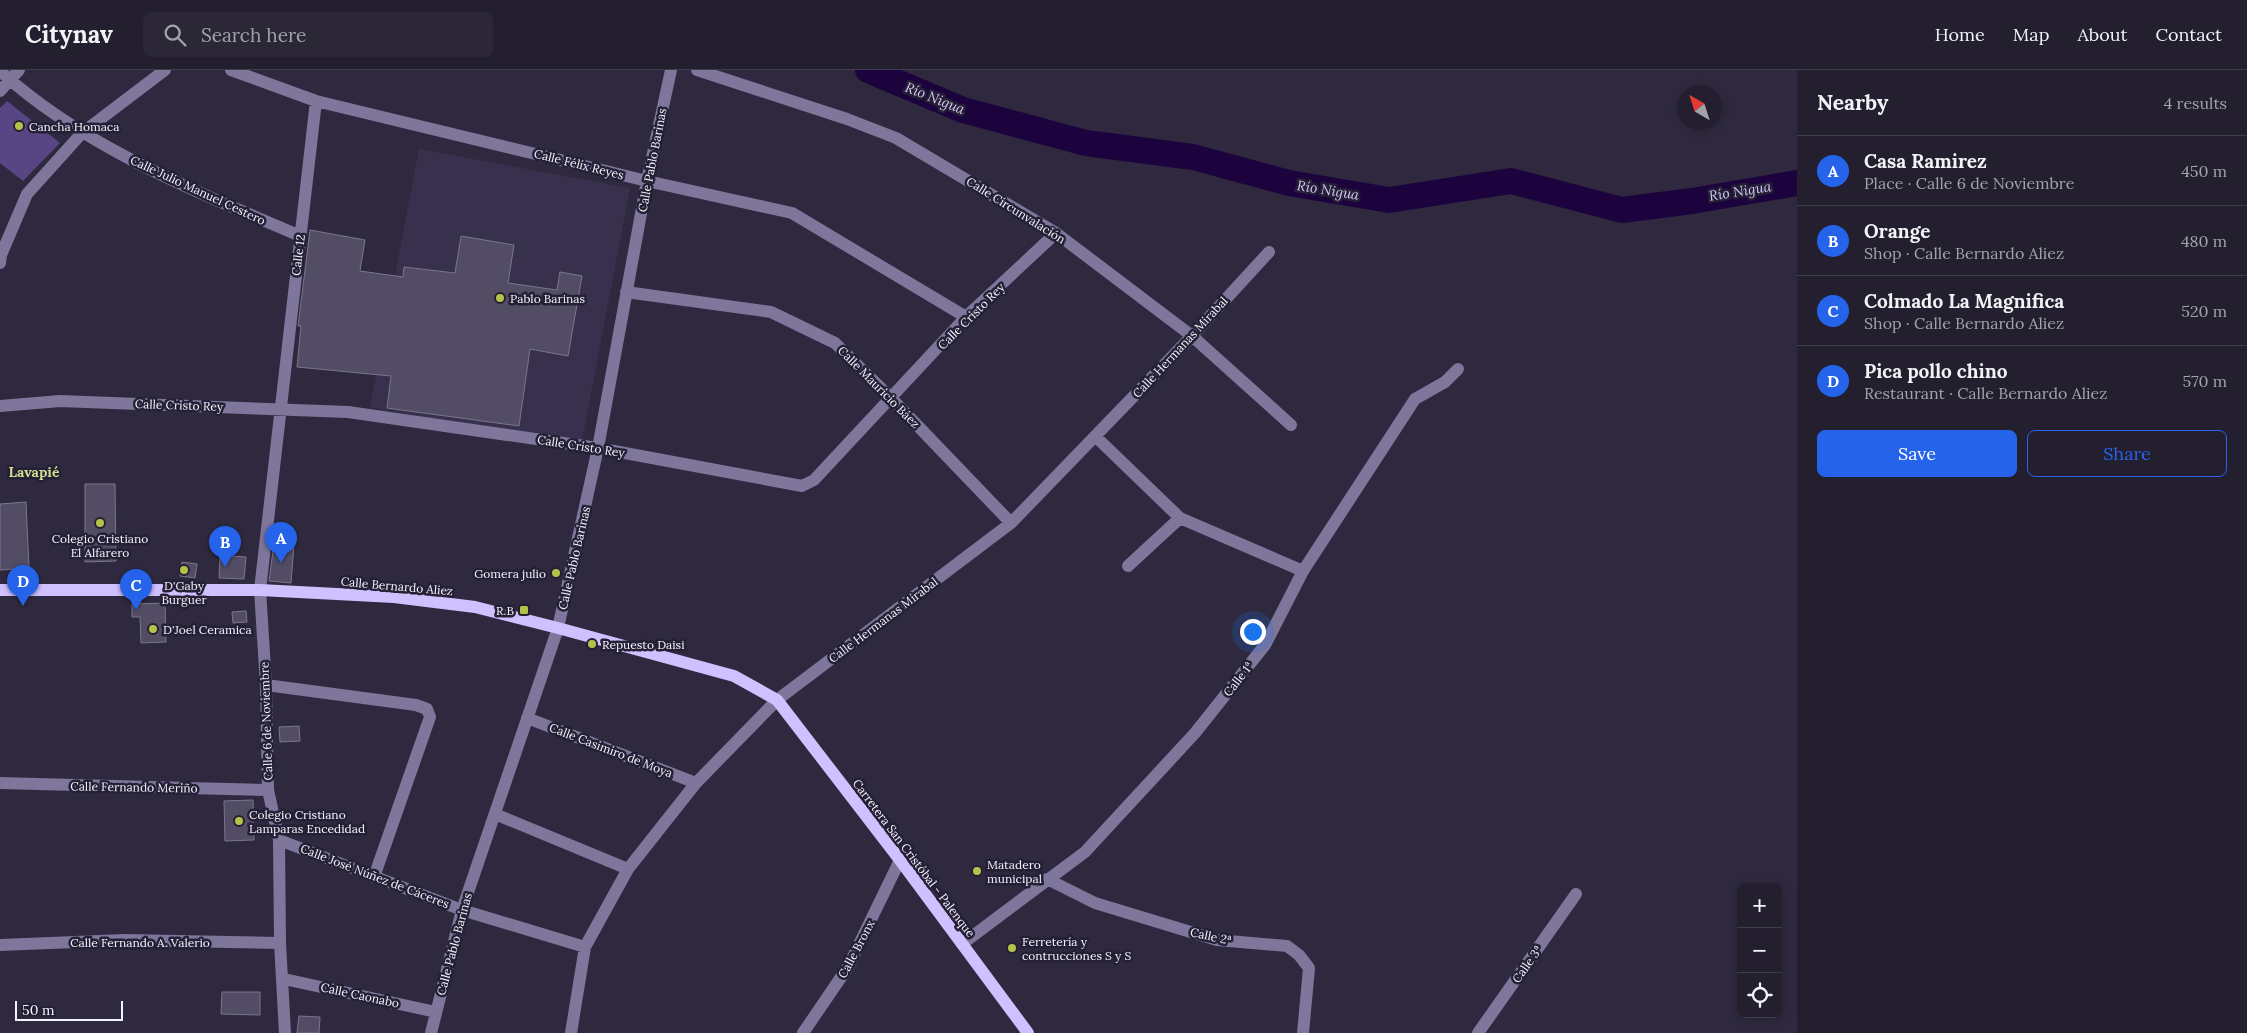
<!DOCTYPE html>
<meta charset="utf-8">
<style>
:root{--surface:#231f2f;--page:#2b2737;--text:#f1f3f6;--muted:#a3a2aa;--line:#403d4b;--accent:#2563eb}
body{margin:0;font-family:Lora,serif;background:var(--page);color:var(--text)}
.controls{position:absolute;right:15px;bottom:15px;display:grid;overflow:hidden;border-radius:8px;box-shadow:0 2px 12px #0003}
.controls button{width:45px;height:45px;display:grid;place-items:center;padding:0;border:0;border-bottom:1px solid var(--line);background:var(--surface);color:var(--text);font:25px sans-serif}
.compass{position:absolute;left:1677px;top:15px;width:45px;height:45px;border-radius:50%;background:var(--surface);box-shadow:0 2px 12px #0003;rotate:321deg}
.scale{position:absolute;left:15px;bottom:12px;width:108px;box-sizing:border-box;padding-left:5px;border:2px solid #f4f2fe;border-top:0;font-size:14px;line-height:18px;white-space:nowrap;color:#f4f2fe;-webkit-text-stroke:4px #252035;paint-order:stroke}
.you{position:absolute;left:1252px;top:561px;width:18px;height:18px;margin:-12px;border:4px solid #fff;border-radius:50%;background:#1a73e8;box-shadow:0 0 0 8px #1a73e833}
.badge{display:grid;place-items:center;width:32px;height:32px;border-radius:50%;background:var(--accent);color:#fff;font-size:16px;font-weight:700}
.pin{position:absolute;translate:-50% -41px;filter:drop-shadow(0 1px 2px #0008)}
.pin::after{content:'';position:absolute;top:26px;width:18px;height:15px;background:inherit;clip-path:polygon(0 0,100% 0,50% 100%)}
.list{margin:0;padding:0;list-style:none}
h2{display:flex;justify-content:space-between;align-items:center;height:65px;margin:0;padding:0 20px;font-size:21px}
h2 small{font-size:16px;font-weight:400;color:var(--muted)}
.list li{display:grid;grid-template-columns:32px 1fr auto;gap:15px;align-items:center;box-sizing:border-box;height:70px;padding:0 20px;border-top:1px solid var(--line)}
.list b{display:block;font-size:19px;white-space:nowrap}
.list p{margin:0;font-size:16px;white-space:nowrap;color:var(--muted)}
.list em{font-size:16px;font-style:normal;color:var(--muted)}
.actions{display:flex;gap:10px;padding:15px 20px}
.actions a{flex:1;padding:11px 0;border:1px solid var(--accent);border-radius:8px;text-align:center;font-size:18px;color:var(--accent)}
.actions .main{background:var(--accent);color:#fff}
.icon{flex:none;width:28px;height:28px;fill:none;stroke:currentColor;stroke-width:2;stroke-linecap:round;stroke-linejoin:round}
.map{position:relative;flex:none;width:1797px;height:963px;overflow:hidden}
header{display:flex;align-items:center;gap:30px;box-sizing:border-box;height:70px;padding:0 25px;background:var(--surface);border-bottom:1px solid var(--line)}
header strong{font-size:24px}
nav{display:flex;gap:28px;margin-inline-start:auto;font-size:18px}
.search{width:350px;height:45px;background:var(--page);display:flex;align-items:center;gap:12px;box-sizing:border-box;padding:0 18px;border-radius:8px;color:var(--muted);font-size:19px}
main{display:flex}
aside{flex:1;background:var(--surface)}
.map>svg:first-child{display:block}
</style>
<header>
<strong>Citynav</strong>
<div class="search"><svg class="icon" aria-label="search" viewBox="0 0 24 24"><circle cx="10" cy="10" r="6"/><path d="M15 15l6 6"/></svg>Search here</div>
<nav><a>Home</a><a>Map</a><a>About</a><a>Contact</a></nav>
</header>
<main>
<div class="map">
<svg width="1797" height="963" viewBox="0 0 1797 963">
<rect width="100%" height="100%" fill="#2f293f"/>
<path fill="#38314d" d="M419 79 630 118 581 376 370 337Z"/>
<path fill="#574683" d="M7 31 60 73 23 111 0 93V38Z"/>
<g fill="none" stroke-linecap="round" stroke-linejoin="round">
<path stroke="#1c033e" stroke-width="26" d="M868 0 963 40 1086 73 1193 87 1289 113 1389 130 1511 111 1622 140 1692 131 1797 113"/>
</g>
<path fill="#524d64" stroke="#7b758f" d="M310 160 365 170 360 201 403 207 404 197 455 203 461 166 514 175 508 213 557 220 560 202 582 206 568 286 530 279 519 356 387 338 391 306 297 297 301 256H298Z
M85 414H115L116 491 85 492Z
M26 432 29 498 0 500V434Z
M274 473 294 474 291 513 269 511Z
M220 485 246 487 244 509 219 508Z
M182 492 197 494 195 508 180 506Z
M165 533 166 572 141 573 140 547H132V534Z
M246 541 247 552 233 553 232 542Z
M299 656 300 671 280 672 279 657Z
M253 730 254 770 225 771 224 731Z
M222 922H260V945L221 944Z
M299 946 320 947 319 963H297Z"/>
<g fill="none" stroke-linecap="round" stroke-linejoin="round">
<path stroke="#7e769b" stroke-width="12" d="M231 0 316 31 647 111 792 143 966 247
M697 0 847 49 896 68 1056 163 1192 266 1291 355
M0 1C86 79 196 121 300 166
M0 21 19 0
M0 193 1 185 27 124 82 63 165 0
M626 222 771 242 835 273 892 329 1011 453
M0 336 60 331 348 342 598 378 802 416 814 410 966 247 1056 163
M1095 366 1180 448 1303 501
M1128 496 1180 448
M266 615 416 635 427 639 430 647 374 807
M527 648 696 713
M0 713 268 720
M495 744 628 799
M279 770 462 840 585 877
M1047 809 1095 833 1217 870 1287 876 1299 885 1309 898 1303 963
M962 874 1085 782 1195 663 1265 575 1303 501 1415 329 1445 312 1458 299
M0 875 125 870 280 873
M284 909 436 942
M285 963 280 873 279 770 268 720 266 615 260 520 316 31
M431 963 462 840 558 558 598 378 647 111 671 0
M571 963 585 877 628 799 696 713 777 630 1011 453 1192 266 1269 182
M803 963 848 897 900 790
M1478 963 1576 824"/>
<path stroke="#cfc0ff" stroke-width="12" d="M0 520H260L394 527 475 537 558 558 734 606 777 630 900 790 1028 963"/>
</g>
<g fill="#b5c24a" stroke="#252035" stroke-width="2">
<circle cx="19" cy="56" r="5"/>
<circle cx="500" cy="228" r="5"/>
<circle cx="100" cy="453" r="5"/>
<circle cx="184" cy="500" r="5"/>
<circle cx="556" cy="503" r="5"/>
<rect x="519" y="535" width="10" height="10" rx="2.5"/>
<circle cx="153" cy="559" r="5"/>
<circle cx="592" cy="574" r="5"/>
<circle cx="239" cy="751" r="5"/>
<circle cx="977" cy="801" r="5"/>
<circle cx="1012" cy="878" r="5"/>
</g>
<g text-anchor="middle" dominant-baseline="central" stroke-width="5" stroke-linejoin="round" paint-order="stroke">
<g font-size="12" fill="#f4f2fe" stroke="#252035" text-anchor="start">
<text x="29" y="56">Cancha Homaca</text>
<text x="510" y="228">Pablo Barinas</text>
<text x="100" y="468" text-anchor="middle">Colegio Cristiano<tspan x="100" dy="14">El Alfarero</tspan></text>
<text x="546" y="503" text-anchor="end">Gomera julio</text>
<text x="184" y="515" text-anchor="middle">D'Gaby<tspan x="184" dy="14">Burguer</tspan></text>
<text x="514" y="540" text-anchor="end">R.B</text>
<text x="163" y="559">D'Joel Ceramica</text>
<text x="602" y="574">Repuesto Daisi</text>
<text x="249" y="744">Colegio Cristiano<tspan x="249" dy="14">Lamparas Encedidad</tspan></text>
<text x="987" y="794">Matadero<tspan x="987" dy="14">municipal</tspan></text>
<text x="1022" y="871">Ferretería y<tspan x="1022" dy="14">contrucciones S y S</tspan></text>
</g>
<g font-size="12" fill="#f4f2fe" stroke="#252035">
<text transform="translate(652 90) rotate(-79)">Calle Pablo Barinas</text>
<text transform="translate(579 94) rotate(14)">Calle Félix Reyes</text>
<text transform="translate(198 120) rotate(25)">Calle Julio Manuel Cestero</text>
<text transform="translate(1016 140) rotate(32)">Calle Circunvalación</text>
<text transform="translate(298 185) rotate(-83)">Calle 12</text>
<text transform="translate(971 246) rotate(-45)">Calle Cristo Rey</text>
<text transform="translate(1180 277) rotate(-47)">Calle Hermanas Mirabal</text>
<text transform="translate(879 317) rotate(45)">Calle Mauricio Báez</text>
<text transform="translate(179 335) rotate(2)">Calle Cristo Rey</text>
<text transform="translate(581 376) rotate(9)">Calle Cristo Rey</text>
<text transform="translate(574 488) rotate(-77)">Calle Pablo Barinas</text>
<text transform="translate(397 516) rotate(5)">Calle Bernardo Aliez</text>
<text transform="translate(883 550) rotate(-37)">Calle Hermanas Mirabal</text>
<text transform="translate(1238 609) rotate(-52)">Calle 1ª</text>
<text transform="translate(266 651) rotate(-92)">Calle 6 de Noviembre</text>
<text transform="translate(611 680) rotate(21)">Calle Casimiro de Moya</text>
<text transform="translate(134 717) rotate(1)">Calle Fernando Meriño</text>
<text transform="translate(914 788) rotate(53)">Carretera San Cristóbal - Palenque</text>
<text transform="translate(375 806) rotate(21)">Calle José Núñez de Cáceres</text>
<text transform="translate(1211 866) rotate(12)">Calle 2ª</text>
<text x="140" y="872">Calle Fernando A. Valerio</text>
<text transform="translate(454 874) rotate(-75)">Calle Pablo Barinas</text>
<text transform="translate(856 879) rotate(-62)">Calle Bronx</text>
<text transform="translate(1527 894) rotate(-55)">Calle 3ª</text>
<text transform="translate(360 925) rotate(12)">Calle Caonabo</text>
</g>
<g font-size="14" font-style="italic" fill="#d3c9f7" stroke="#252035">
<text transform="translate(935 28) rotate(22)">Río Nigua</text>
<text transform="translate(1328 120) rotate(9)">Río Nigua</text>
<text transform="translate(1740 121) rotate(-9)">Río Nigua</text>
</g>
<g font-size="14" font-weight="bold" fill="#d3de91" stroke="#252035">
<text x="34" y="402">Lavapié</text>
</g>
</g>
</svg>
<div class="controls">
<button>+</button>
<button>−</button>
<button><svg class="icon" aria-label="locate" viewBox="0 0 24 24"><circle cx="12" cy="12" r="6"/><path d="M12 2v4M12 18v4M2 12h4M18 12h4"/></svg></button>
</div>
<svg class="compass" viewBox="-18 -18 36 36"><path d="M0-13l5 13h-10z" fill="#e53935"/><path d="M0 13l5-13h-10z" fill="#a3a2aa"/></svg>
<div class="scale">50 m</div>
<div class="you"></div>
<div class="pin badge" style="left:281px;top:493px">A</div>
<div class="pin badge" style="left:225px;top:497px">B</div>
<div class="pin badge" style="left:136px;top:540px">C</div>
<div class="pin badge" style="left:23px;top:536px">D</div>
</div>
<aside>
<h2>Nearby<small>4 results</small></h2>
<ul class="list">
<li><span class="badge">A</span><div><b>Casa Ramirez</b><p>Place · Calle 6 de Noviembre</p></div><em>450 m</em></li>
<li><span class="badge">B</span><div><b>Orange</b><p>Shop · Calle Bernardo Aliez</p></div><em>480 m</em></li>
<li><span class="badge">C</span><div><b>Colmado La Magnifica</b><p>Shop · Calle Bernardo Aliez</p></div><em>520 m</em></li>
<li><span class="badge">D</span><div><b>Pica pollo chino</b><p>Restaurant · Calle Bernardo Aliez</p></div><em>570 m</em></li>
</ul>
<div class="actions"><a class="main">Save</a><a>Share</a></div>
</aside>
</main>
